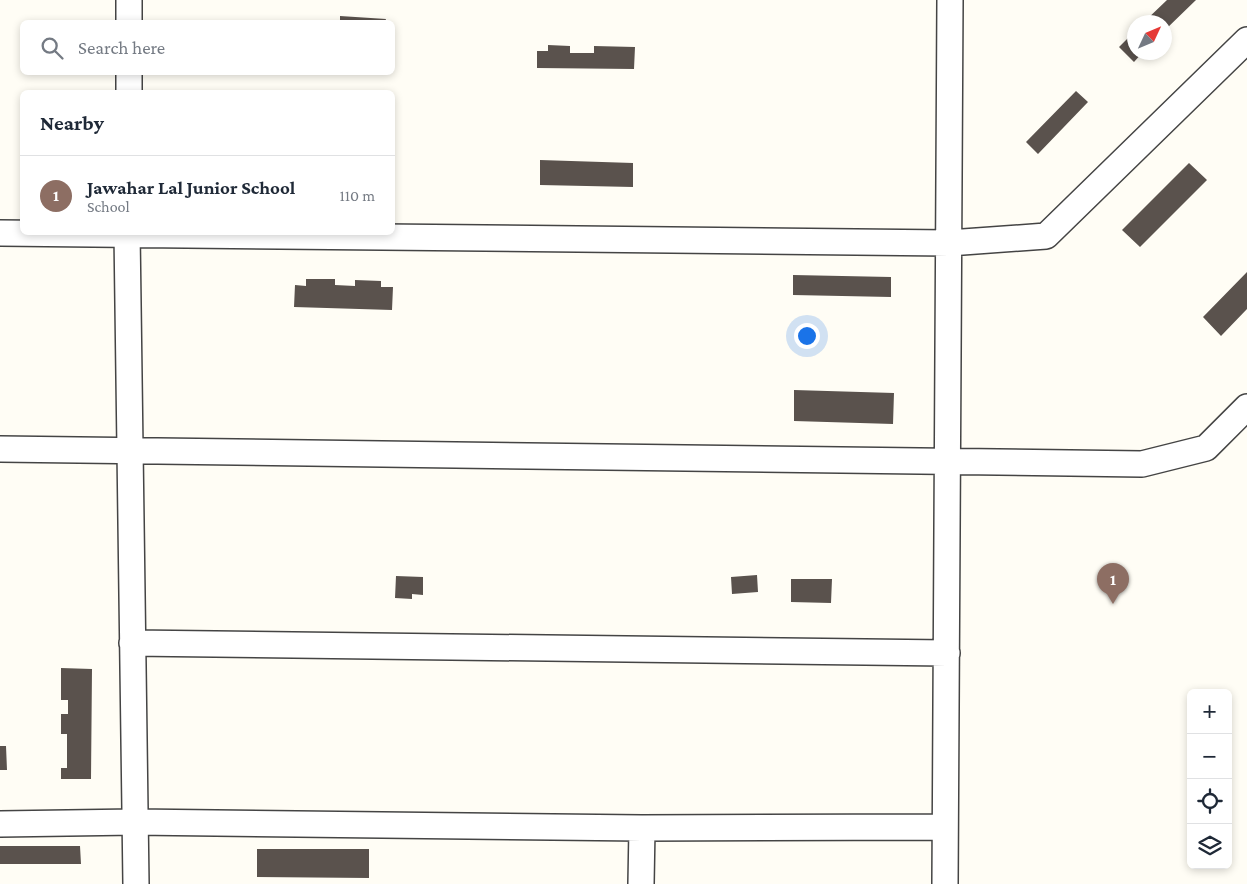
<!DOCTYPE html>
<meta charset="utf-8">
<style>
:root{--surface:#fff;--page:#f2f2f3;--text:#1f2937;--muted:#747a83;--line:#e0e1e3;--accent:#c4262e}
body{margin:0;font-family:"Crimson Pro",serif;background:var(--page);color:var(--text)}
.controls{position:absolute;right:15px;bottom:15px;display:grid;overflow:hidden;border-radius:8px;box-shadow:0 2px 8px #0003}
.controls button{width:45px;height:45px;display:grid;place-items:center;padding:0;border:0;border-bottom:1px solid var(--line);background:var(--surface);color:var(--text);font:25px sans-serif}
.compass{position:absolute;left:1127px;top:15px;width:45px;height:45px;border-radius:50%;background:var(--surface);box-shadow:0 2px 8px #0003;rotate:46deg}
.you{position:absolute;left:806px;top:335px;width:18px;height:18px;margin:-12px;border:4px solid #fff;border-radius:50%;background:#1a73e8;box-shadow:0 0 0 8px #1a73e833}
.badge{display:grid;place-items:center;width:32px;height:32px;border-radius:50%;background:var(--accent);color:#fff;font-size:16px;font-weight:700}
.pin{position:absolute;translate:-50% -41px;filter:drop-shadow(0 1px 2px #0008)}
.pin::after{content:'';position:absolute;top:26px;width:18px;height:15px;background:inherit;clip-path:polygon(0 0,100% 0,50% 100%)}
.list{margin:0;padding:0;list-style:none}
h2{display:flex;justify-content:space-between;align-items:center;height:65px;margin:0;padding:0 20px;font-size:21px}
h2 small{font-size:16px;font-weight:400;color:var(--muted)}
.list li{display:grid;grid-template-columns:32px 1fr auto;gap:15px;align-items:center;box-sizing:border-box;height:80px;padding:0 20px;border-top:1px solid var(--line)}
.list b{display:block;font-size:19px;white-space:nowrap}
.list p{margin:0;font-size:16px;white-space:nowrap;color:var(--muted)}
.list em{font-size:16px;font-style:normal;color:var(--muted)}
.icon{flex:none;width:28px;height:28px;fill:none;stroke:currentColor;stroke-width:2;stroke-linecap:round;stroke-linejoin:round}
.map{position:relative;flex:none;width:1247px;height:884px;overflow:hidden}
.search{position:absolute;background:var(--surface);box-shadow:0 2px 8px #0003;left:20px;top:20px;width:375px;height:55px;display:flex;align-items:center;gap:12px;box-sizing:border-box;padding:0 18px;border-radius:8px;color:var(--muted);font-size:19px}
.panel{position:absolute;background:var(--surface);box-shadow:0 2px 8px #0003;left:20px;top:90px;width:375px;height:145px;border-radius:8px}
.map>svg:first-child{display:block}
</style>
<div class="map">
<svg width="1247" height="884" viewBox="0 0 1247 884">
<rect width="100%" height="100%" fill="#fffdf5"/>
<path fill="#5a524d" d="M1167 0H1196L1164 31V22H1144Z
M340 16 386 19 385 22H340Z
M1134 32V52H1143L1134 62 1119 47Z
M548 45 570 46V53H594V46L635 47 634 69 537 68V51H548Z
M1076 91 1088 102 1038 154 1026 142Z
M540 160 633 163V187L540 185Z
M1189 163 1207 180 1140 247 1122 230Z
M1247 272V309L1221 336 1203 317Z
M793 275 891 277V297L793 295Z
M306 279H335V285L355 286V280L381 281V287H393L392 310 294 307 295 285 306 286Z
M794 390 894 393 893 424 794 421Z
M757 575 758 592 732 594 731 577Z
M396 576 423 577V595L412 594V599L395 598Z
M791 579H832L831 603 791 602Z
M61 668 92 669 91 779H61V768H67V734H61V714H68V700H61Z
M0 746H6L7 770H0Z
M0 846H80L81 864H0Z
M257 849H369V878L257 877Z"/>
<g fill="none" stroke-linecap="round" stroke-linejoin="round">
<defs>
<path id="minor" d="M129 22V0
M129 92V72
M127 232 136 884
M0 233 949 243 1046 236 1247 40
M0 449 1142 464 1206 448 1247 407
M132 643 947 653
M0 824 135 822 642 828 945 827
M641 884 642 828
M945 884 950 0"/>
</defs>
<use href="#minor" stroke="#444" stroke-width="28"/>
<use href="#minor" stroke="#fff" stroke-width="25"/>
</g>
</svg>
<div class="controls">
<button>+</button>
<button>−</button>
<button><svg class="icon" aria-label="locate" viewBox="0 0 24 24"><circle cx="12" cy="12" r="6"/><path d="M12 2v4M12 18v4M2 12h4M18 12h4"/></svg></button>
<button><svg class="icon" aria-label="layers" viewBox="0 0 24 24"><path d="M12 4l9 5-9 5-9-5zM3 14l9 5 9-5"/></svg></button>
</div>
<svg class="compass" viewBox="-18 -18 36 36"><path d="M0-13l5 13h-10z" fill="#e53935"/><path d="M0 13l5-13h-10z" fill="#747a83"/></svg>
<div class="you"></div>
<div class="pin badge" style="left:1113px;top:604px;background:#8d6e63">1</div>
<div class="search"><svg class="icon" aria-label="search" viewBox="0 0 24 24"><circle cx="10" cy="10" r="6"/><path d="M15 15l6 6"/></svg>Search here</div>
<section class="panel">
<h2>Nearby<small></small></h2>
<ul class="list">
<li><span class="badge" style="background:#8d6e63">1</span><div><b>Jawahar Lal Junior School</b><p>School</p></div><em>110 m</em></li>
</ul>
</section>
</div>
